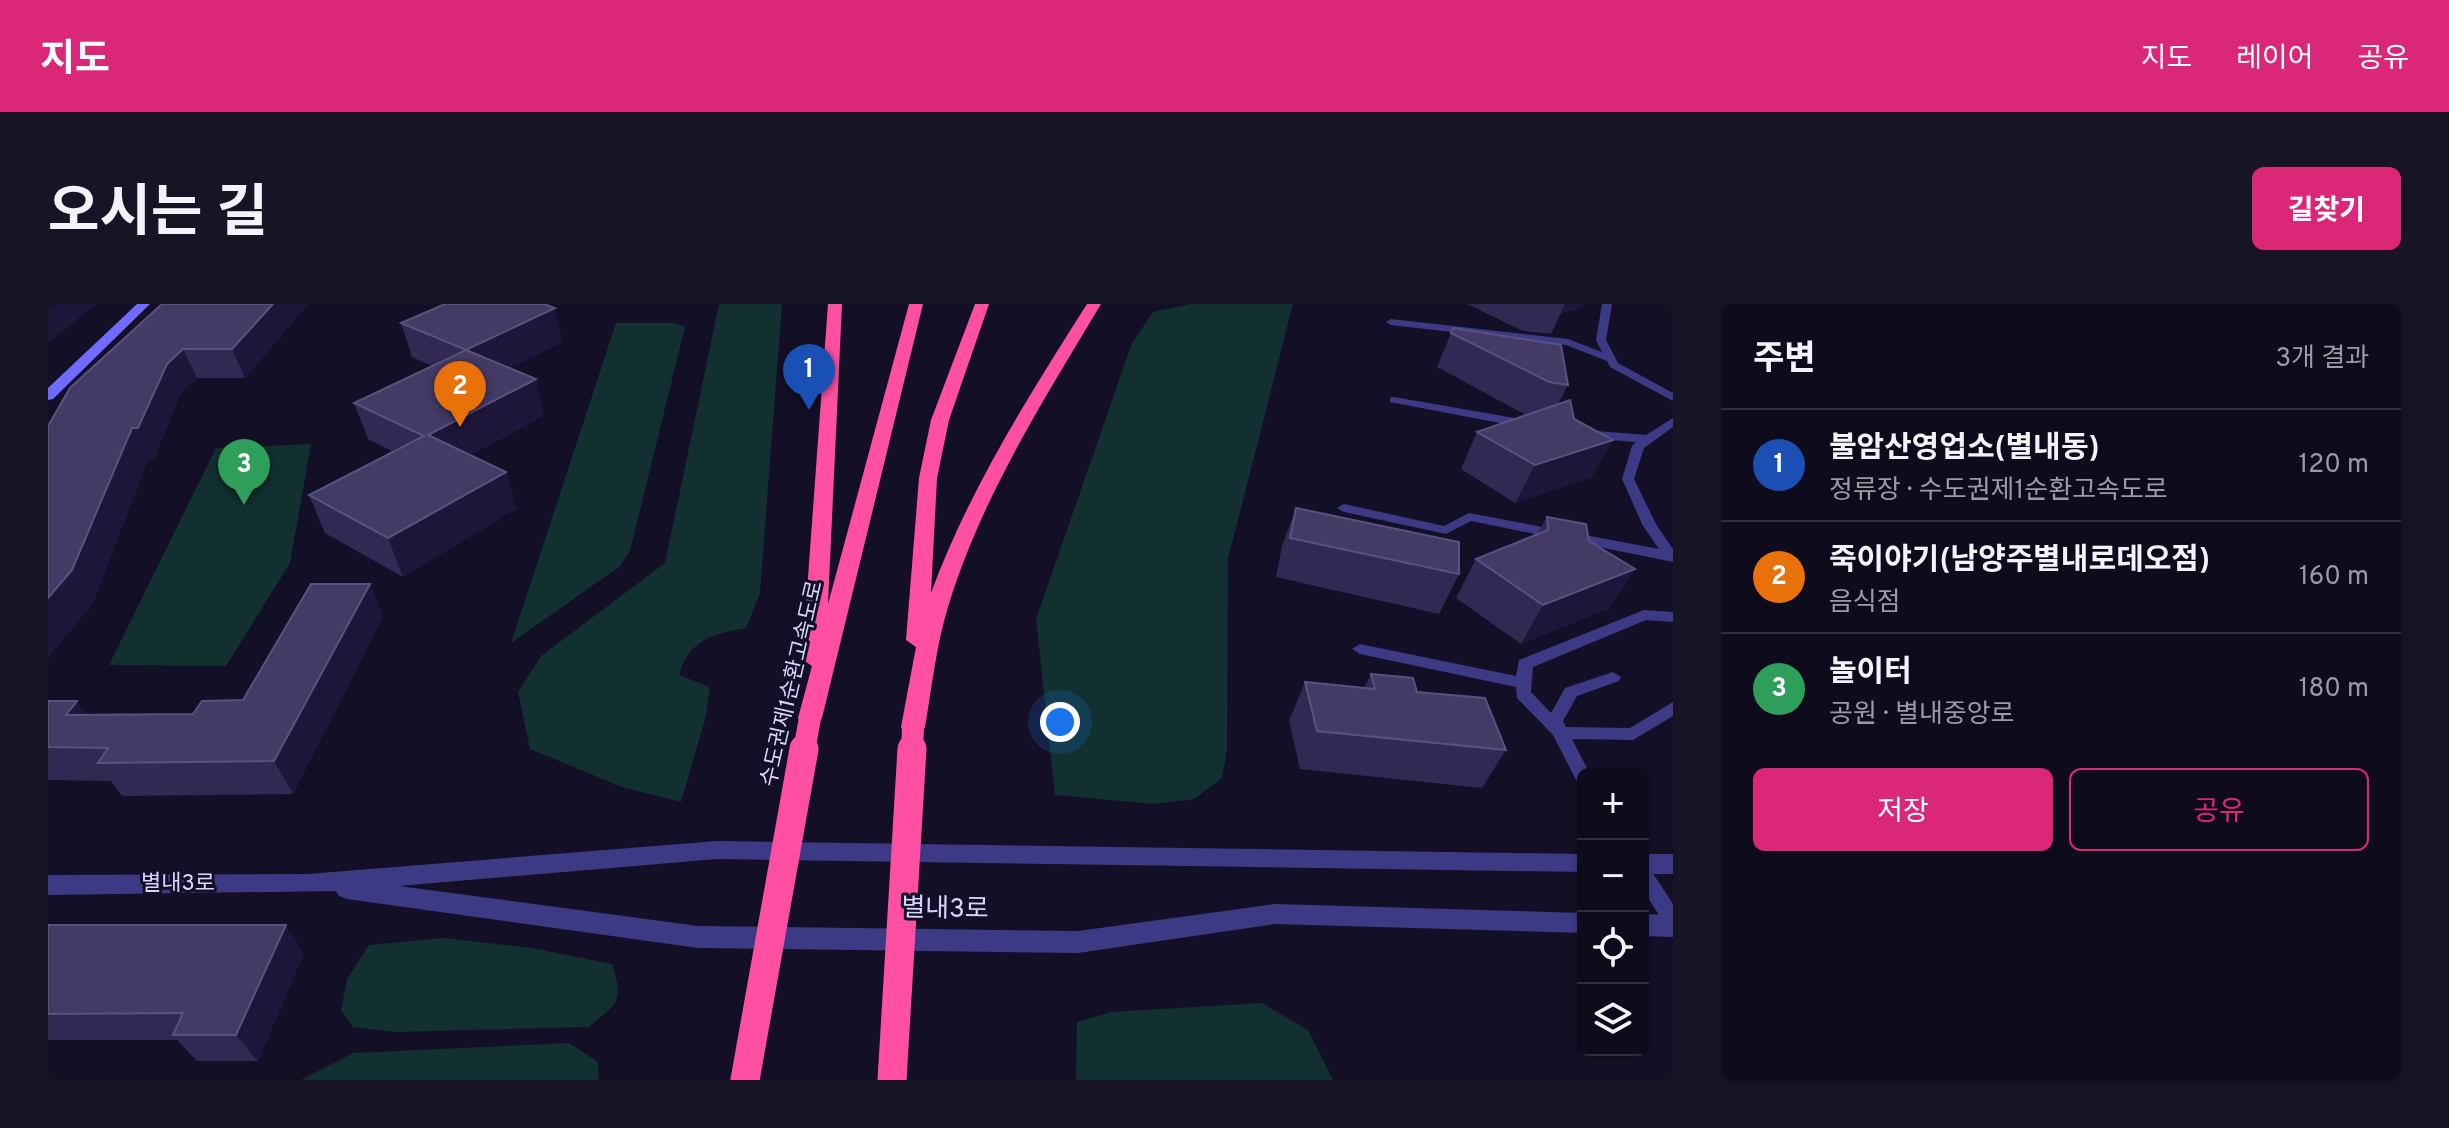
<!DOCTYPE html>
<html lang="ko">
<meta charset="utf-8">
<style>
:root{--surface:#0e0b1c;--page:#171425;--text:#f1f3f6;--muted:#9b9ba3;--line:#2e2b3b;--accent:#db2777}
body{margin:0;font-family:Overpass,"Noto Sans KR",sans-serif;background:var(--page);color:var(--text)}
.controls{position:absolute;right:24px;bottom:24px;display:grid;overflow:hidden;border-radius:12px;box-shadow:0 2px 6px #0004}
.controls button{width:72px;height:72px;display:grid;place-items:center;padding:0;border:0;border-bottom:2px solid var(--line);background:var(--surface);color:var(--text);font:40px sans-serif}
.you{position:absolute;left:1012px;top:418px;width:28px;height:28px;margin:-20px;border:6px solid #fff;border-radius:50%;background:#1a73e8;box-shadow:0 0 0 12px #1a73e833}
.badge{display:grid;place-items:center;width:52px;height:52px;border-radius:50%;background:var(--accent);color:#fff;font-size:26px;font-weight:700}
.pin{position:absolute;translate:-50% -66px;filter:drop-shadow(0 2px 4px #0008)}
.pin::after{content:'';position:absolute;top:42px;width:28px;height:24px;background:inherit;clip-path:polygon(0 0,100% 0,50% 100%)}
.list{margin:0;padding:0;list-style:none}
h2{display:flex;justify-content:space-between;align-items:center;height:104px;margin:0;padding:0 32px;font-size:34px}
h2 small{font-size:26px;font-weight:400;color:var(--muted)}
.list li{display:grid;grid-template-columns:52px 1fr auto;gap:24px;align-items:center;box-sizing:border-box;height:112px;padding:0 32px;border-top:2px solid var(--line)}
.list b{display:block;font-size:30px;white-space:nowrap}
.list p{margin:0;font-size:26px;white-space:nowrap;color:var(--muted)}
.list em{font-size:26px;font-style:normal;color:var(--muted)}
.actions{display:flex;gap:16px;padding:24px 32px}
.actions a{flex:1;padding:18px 0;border:2px solid var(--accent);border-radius:12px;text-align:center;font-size:28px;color:var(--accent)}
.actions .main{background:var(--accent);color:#fff}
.icon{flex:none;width:44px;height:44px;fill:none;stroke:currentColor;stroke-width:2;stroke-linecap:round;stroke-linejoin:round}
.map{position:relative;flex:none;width:1625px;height:776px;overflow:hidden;border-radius:12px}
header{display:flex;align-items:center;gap:48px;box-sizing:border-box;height:112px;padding:0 40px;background:var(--accent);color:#fff}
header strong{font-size:38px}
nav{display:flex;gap:44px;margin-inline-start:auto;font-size:28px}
.intro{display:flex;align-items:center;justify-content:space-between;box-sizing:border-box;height:192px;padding:0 48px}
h1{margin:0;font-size:56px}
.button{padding:20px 36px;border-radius:12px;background:var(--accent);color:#fff;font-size:28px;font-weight:700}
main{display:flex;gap:48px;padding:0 48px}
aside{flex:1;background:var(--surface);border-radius:12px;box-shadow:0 2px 6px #0004}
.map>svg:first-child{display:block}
</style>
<header>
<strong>지도</strong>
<nav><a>지도</a><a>레이어</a><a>공유</a></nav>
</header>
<div class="intro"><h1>오시는 길</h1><a class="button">길찾기</a></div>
<main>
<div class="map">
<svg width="1625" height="776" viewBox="0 0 1625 776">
<rect width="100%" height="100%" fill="#130f26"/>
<path fill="#12302f" d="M671 0H734L712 289 698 324C666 330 641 335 631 371L662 383 658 412 633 498 574 483 482 445 470 388 493 352 617 259Z
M1143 0H1245L1180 255 1179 446 1174 474 1146 495 1106 500 1007 491 988 315 1084 39 1105 8Z
M568 19H627L637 23 582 247 571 263 463 339Z
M263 140 242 259 178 362 61 361 168 144Z
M396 634 484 644 564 660C576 697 570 700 540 723L346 728 305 723 293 706 299 675 321 641Z
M1214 699 1260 726 1285 776H1028L1029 718 1063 708Z
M521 739 550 758 551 776H253L305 749Z"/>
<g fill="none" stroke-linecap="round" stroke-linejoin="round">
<path fill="#3d3a85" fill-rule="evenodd" d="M1554 0H1564L1558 36 1570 59 1625 89V97L1562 63 1559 57 1518 41 1343 21 1338 18 1343 15 1520 35 1554 48 1548 36Z
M1346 93 1483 117 1489 121 1483 125 1342 98V94Z
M1625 114V123L1596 144 1586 175 1609 222 1625 245V258L1423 217 1398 230 1296 208 1289 204 1296 200 1396 222 1421 209 1611 245 1595 222 1574 175 1584 142 1588 138 1537 134 1531 130 1537 126 1598 131Z
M1596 306 1625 308V318L1598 316 1485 363 1483 388 1503 409 1517 384 1565 368 1573 373 1571 377 1529 392 1515 417 1518 423 1582 424 1625 398V412L1585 436 1524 435 1542 470H1535V480L1529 478 1505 431 1469 394 1468 383 1312 350 1304 345 1312 340 1468 372 1471 356Z
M1595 562 1602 565 1625 600V624L1618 622 1595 586Z"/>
<path fill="#3d3a85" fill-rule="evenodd" d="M669 537 1535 550V568L669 555 351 582 650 622 1030 627 1227 600 1535 609V629L1227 620 1030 649 650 644 299 595 291 592 288 587 0 591V571L260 570Z
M1595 550H1625V570H1595Z
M1595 610 1625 611V633L1595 632Z"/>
<path fill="#6f6bff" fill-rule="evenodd" d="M89 0H102L5 95 0 96V84Z"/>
<path fill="#ff4fa3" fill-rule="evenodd" d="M780 0H794L780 300 861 0H875L774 414 771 420 762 423 753 420 750 414 764 362 754 355Z
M927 0H941L901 116 889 174 883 289C921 186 980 93 1039 0H1053C995 97 933 194 900 303 888 342 884 383 877 423L874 429 865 432 856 429 853 423 868 343 858 336 871 174 883 116Z"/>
<path stroke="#ff4fa3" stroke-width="22" d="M756 447 762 414
M864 447 865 423"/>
<path stroke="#ff4fa3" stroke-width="29" d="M697 776 756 445
M844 776 864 445"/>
</g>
<path fill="#312854" d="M260 0 197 74H149L133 89 106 154 100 155 45 299 22 84Z
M1419 0H1535L1533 4 1513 9 1503 30 1475 27Z
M353 19 514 38 461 64 496 111 423 151 458 168 468 205 355 273 277 229 261 191 346 148 320 135 306 99 384 62 364 53Z
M1405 24 1520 81 1510 100 1526 115 1544 173 1467 199 1413 165 1429 128 1478 111 1389 63Z
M1248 204 1411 270 1391 310 1228 273 1234 242Z
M1499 213 1541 237 1562 304 1473 340 1408 294 1428 255 1489 230Z
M322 280 335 313 245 490 74 492 63 477 0 476V397H29L39 411 145 410 195 396Z
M1323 370 1369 388 1458 446 1434 484 1252 465 1241 417 1257 378 1316 384Z
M0 621 256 649 210 757H149L129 736H0Z"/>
<path fill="#1d163a" d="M0 0H48L0 39Z
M225 0H260L197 74 184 45Z
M1517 0H1535L1533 4 1513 9Z
M507 4 514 38 428 80 418 46Z
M135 45 149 74 133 89 106 154 100 155 45 299 0 354V294L84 124 119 60Z
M488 75 496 111 392 168 380 131Z
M1565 136 1544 173 1467 199 1487 161Z
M458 168 468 205 355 273 340 234Z
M1587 265 1562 304 1473 340 1495 301Z
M322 280 335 313 245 490 226 457Z
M29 397 53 430 18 411Z
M238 621 256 649 210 757 188 731Z"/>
<path fill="#433a66" stroke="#5a527e" stroke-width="2" d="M114 0H225L184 45H135L119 60 90 124H84L24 266 0 294V122L22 84Z
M397 0H496L507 4 418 46 353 19Z
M1405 24 1513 41 1520 81 1501 78 1403 29Z
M418 46 488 75 380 131 458 168 340 234 261 191 376 132 306 99Z
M1522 96 1526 115 1565 136 1487 161 1429 128Z
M1248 204 1411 238V270L1242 234Z
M1499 213 1538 220 1541 237 1587 265 1495 301 1428 255 1500 226Z
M263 280H322L226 457 50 459 60 444 0 443V397H29L18 411 145 410 154 397 195 396Z
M1323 370 1365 374 1369 388 1437 394 1458 446 1269 427 1257 378 1327 385Z
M0 621H238L188 731H125L135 709 0 710Z"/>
<g text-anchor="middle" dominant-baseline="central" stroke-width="6" stroke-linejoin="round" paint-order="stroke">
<g font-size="22" fill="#d9d4ff" stroke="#130f26">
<text transform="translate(745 380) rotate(-77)">수도권제1순환고속도로</text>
<text x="130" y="580">별내3로</text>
</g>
<g font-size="26" fill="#d9d4ff" stroke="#130f26">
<text transform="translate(897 606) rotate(1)">별내3로</text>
</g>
</g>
</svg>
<div class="controls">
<button>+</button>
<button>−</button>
<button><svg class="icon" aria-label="locate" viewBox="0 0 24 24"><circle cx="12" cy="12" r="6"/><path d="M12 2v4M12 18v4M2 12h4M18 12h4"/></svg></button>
<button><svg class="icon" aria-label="layers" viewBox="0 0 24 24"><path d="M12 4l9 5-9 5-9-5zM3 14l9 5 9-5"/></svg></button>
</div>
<div class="you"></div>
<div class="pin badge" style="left:761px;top:106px;background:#1a4fb4">1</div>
<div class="pin badge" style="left:412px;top:123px;background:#e8710a">2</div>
<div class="pin badge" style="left:196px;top:201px;background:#2e9e5b">3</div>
</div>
<aside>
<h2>주변<small>3개 결과</small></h2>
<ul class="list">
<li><span class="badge" style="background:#1a4fb4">1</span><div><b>불암산영업소(별내동)</b><p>정류장 · 수도권제1순환고속도로</p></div><em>120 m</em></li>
<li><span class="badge" style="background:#e8710a">2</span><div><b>죽이야기(남양주별내로데오점)</b><p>음식점</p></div><em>160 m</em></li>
<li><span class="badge" style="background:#2e9e5b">3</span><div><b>놀이터</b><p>공원 · 별내중앙로</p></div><em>180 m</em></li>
</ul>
<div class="actions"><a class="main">저장</a><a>공유</a></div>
</aside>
</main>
